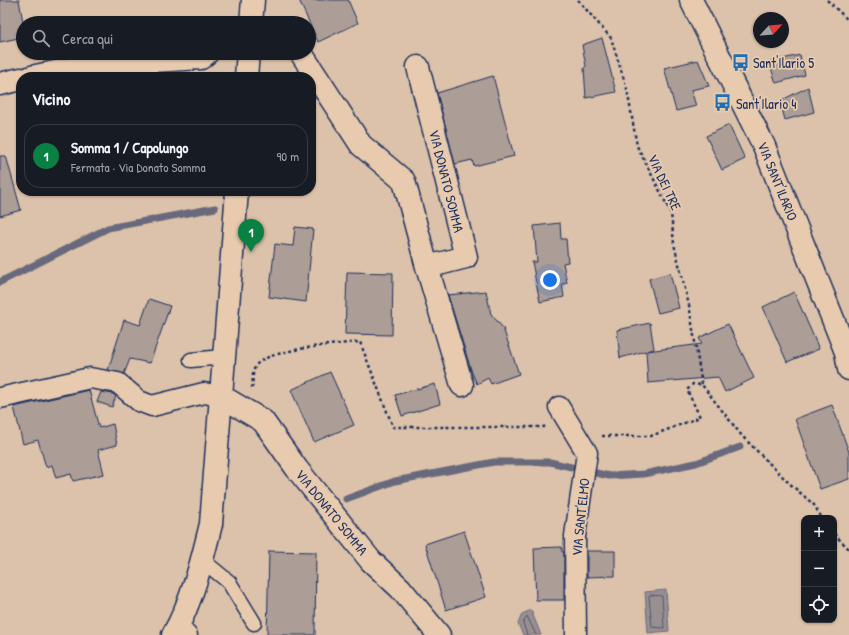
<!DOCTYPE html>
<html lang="it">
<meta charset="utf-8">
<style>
:root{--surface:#171b24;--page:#242831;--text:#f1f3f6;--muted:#9ea1a6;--line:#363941;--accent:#0b8043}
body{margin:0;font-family:"Patrick Hand",sans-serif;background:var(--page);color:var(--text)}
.controls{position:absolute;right:12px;bottom:12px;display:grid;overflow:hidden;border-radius:8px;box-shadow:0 1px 3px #0004}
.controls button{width:36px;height:36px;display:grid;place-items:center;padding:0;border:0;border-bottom:1px solid var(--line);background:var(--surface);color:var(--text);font:20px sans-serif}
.compass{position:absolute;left:753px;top:12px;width:36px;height:36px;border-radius:50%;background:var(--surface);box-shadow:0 1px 3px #0004;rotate:64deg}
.you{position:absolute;left:550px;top:280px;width:14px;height:14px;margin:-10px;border:3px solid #fff;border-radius:50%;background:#1a73e8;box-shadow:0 0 0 6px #1a73e833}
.badge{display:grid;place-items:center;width:26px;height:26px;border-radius:50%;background:var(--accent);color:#fff;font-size:13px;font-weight:700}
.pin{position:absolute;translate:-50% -33px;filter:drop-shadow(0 1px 2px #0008)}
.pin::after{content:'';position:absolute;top:21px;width:14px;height:12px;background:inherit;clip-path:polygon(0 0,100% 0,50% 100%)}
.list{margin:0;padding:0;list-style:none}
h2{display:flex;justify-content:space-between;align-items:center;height:52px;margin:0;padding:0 16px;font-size:17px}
h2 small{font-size:13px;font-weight:400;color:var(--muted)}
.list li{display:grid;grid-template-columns:26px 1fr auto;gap:12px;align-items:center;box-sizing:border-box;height:64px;margin:0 8px 8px;padding:0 8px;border:1px solid var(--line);border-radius:16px}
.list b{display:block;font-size:15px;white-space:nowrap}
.list p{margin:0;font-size:13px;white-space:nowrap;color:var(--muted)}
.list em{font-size:13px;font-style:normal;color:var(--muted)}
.icon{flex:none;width:22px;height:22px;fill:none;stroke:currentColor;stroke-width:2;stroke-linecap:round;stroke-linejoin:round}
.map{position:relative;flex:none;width:849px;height:635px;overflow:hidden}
.search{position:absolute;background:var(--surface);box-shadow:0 1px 3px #0004;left:16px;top:16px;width:300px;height:44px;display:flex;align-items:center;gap:10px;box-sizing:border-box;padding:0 14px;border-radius:22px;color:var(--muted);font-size:15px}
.panel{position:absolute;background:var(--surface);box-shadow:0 1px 3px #0004;left:16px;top:72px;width:300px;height:124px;border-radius:16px}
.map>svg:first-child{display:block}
</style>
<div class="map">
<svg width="849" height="635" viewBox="0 0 849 635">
<rect width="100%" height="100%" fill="#dcc2aa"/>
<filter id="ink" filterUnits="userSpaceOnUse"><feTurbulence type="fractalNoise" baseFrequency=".025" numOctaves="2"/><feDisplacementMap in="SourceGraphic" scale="8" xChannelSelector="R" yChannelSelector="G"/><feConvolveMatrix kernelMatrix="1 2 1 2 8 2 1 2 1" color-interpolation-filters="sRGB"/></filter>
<g filter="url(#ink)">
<path fill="#998f91" stroke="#67697d" d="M666 590 669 631 648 633 645 592Z
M531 610 541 635H523L518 624 522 614Z"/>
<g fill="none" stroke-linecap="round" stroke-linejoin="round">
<path stroke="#4d5572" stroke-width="1" d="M651 595 662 596 664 628 652 627 649 597Z
M527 635 523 623 527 616 536 635"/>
<path stroke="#67697d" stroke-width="7" d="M0 282 108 228 215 208
M346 499 395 481 494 462H550L609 476 644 474 696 463 740 447"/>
</g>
<path fill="#ac9d97" stroke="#1b2f5e" d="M0 0H19L23 22V37L0 42Z
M299 0H348L358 23 318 42Z
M602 38 616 92 586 98 584 68 586 66 582 45Z
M800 55 805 75 776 83 769 62Z
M698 60 709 86 691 90 696 106 676 111 664 68Z
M493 76 514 156 474 166 472 160 455 164 437 93Z
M808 87 814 112 785 120 780 101Z
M729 125 745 159 722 170 706 136Z
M0 156H6L21 210 0 216Z
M560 223 561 239H566L568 262 563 263 567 283 562 284 564 297 540 302 532 262H537L534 226Z
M295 227 313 229 306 302 269 297 275 244 293 246Z
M347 272 393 273 392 335 345 334Z
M670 273 679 308 658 313 649 279Z
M486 291 491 314 503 328 519 374 491 384 488 378 477 384 472 373 448 295Z
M794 292 819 349 787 362 763 307Z
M149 299 170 306 150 363 130 359 124 374 108 370 124 320 140 325Z
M650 323 654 349 647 351 702 344 699 338 728 324 754 378 725 392 718 377 648 383 646 351 620 358 617 330Z
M330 372 354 425 314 442 291 390Z
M435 384 440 404 402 416 395 395Z
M89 390 99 428 113 424 117 445 98 450 104 474 73 481 71 474 56 478 52 465 46 467 38 440 23 444 14 407Z
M101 392 113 394 116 396 112 407 97 402Z
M832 405 849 452V479L820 489 795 419Z
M464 531 486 597 446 610 425 544Z
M562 547V552H564V600H536L534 548Z
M269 551 316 552 315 635H267Z
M587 551H615V576L587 577Z"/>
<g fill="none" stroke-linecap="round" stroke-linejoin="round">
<defs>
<path id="service" d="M191 360 223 357
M202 560 229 582 254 623
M180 624 190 635"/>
<path id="pedestrian" d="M0 398 90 378 118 383 139 401 152 406 204 393 221 396
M559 407 587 453 575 536 576 635"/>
<path id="minor" d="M691 0 764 146 846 352 849 369
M301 53 361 145 404 181 427 267 466 257 418 67
M31 77 89 65 201 58 207 53
M0 84 21 79
M427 267 462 385
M221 396 263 421 297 469 371 561 400 588 439 635"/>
<path id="primary" d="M251 23 253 0
M246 77 248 53
M173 635C192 602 202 561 211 524L237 191"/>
</defs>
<use href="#service" stroke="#1b2f5e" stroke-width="17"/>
<use href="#pedestrian" stroke="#1b2f5e" stroke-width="23"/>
<use href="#minor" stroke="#1b2f5e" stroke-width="25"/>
<use href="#primary" stroke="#1b2f5e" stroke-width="25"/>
<path stroke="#1b2f5e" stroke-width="2.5" stroke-dasharray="3 3" stroke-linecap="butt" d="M578 0 611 38 627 89 637 146 671 213 674 244 689 305 702 385
M827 0 849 21
M252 388C253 382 252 373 255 367 263 349 340 344 360 342L393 427H544V425
M602 436H651L700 417 687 390 693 384 702 385 742 436 788 482 814 505 822 518
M834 534 849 549"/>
<use href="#service" stroke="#e8cbaf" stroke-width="14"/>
<use href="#pedestrian" stroke="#e8cbaf" stroke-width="20"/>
<use href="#minor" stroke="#e8cbaf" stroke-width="22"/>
<use href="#primary" stroke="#e8cbaf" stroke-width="22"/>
</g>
</g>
<defs>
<symbol id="bus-bare" viewBox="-9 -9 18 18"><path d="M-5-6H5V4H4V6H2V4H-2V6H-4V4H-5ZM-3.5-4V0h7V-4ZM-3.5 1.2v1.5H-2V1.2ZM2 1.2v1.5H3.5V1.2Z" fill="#1f6fb2" stroke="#e8cbaf" stroke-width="2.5" paint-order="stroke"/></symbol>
</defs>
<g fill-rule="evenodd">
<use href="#bus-bare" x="728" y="50" width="25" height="25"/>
<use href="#bus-bare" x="710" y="90" width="25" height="25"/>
</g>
<g text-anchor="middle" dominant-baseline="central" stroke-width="3.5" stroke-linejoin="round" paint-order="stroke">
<g font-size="14" fill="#1b2f5e" stroke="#e8cbaf" text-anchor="start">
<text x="753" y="62">Sant'Ilario 5</text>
<text x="736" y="103">Sant'Ilario 4</text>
</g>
<g font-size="14" fill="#1b2f5e" stroke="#e8cbaf">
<text transform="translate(447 181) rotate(76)">VIA DONATO SOMMA</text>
<text transform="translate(778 181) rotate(68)">VIA SANT'ILARIO</text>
<text transform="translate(665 182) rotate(65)">VIA DEI TRE</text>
<text transform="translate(332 512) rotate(51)">VIA DONATO SOMMA</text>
<text transform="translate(580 517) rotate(-84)">VIA SANT'ELMO</text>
</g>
</g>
</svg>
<div class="controls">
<button>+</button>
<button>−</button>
<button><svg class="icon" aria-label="locate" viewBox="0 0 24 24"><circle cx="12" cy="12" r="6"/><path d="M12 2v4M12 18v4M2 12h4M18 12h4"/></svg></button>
</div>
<svg class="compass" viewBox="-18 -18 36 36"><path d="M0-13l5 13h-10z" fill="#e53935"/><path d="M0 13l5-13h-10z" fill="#9ea1a6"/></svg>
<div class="you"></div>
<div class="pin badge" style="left:251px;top:252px">1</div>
<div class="search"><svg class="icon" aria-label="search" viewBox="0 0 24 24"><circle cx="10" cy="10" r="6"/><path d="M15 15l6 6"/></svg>Cerca qui</div>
<section class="panel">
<h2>Vicino<small></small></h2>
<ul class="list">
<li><span class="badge">1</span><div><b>Somma 1 / Capolungo</b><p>Fermata · Via Donato Somma</p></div><em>90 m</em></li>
</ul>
</section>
</div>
